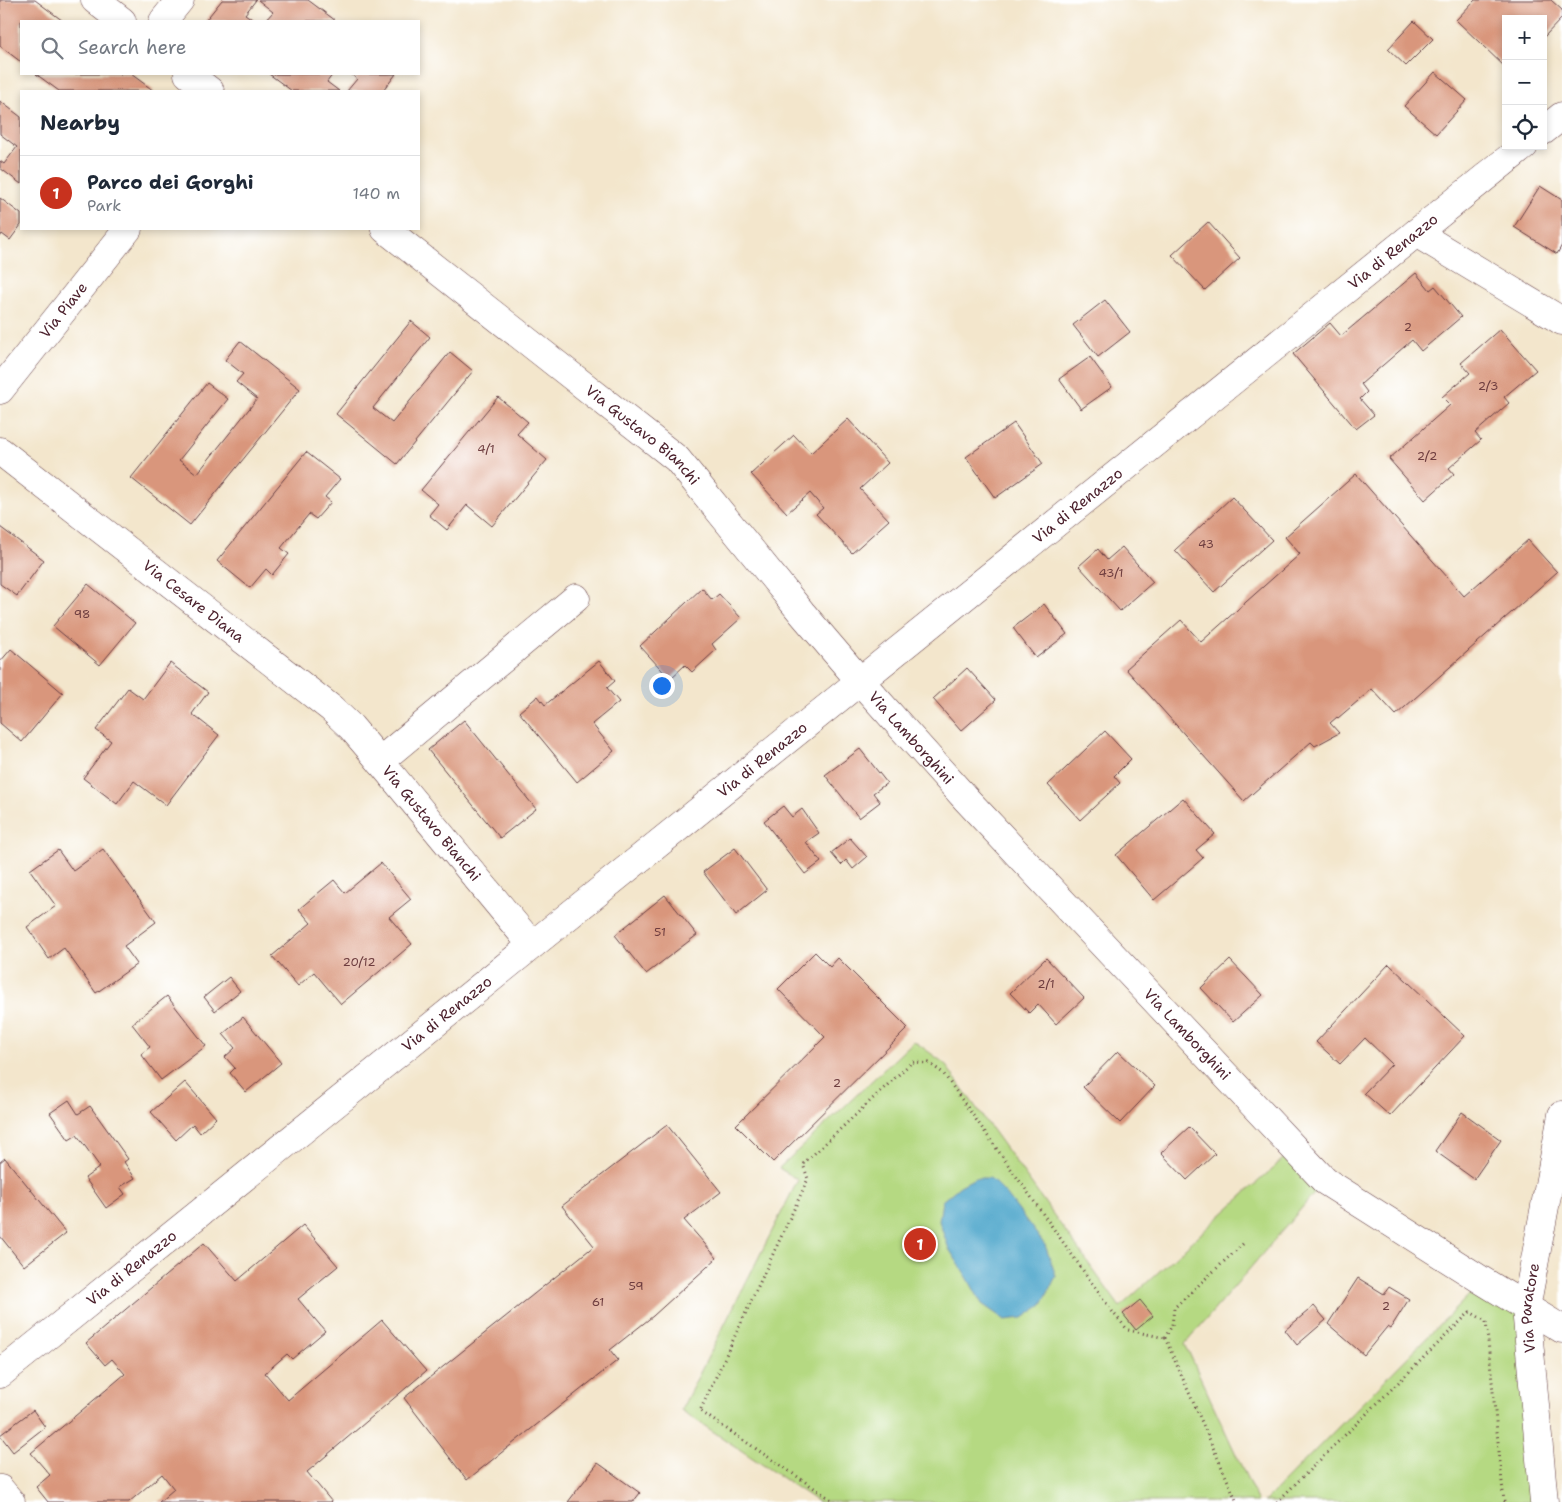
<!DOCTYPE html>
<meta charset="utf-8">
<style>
:root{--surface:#fff;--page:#f6f6f7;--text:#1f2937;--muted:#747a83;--line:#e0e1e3;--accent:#c8321e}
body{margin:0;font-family:"Shantell Sans",sans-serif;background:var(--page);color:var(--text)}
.controls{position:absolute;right:15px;top:15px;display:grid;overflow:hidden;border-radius:0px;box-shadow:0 2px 8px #0003}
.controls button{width:45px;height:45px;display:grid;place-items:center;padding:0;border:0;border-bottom:1px solid var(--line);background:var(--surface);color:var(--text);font:25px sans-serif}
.you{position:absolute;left:661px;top:685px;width:18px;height:18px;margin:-12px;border:4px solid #fff;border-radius:50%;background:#1a73e8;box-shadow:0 0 0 8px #1a73e833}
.badge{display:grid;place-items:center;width:32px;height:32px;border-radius:50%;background:var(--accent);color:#fff;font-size:16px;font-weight:700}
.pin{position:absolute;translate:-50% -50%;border:2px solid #fff;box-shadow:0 1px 5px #0006}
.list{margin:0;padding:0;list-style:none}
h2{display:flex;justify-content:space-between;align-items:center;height:65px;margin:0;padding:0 20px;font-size:21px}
h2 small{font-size:16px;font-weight:400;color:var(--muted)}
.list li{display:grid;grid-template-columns:32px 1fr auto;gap:15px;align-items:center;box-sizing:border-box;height:75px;padding:0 20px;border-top:1px solid var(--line)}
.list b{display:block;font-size:19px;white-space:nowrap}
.list p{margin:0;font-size:16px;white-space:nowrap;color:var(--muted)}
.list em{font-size:16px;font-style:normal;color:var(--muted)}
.icon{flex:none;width:28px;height:28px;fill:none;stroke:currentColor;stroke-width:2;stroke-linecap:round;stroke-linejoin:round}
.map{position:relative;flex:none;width:1562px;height:1502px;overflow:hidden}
.search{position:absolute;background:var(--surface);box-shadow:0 2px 8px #0003;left:20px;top:20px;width:400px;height:55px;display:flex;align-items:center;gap:12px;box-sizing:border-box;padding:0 18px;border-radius:0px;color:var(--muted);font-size:19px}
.panel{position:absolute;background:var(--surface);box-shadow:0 2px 8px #0003;left:20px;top:90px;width:400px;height:140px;border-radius:0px}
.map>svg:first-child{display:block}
</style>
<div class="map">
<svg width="1562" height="1502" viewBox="0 0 1562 1502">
<rect width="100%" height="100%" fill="#fff"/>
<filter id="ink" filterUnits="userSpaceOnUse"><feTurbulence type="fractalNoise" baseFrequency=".02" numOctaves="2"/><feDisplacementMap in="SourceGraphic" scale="10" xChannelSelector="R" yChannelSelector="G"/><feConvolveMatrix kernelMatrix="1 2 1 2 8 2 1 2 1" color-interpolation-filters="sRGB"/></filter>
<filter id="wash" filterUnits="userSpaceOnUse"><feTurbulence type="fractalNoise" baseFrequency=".0096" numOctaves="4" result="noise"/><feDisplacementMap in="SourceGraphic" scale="20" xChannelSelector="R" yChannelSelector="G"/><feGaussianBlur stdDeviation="1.12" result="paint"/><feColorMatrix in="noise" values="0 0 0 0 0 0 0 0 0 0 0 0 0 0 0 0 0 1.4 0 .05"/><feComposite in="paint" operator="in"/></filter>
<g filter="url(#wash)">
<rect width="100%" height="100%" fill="#f3e6cc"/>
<path fill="#b5d982" stroke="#807c56" d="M914 1041 944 1063 1120 1307 1294 1149 1325 1181 1185 1344 1258 1502H818L681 1410 798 1180 779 1168Z
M1483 1281 1526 1308 1544 1502H1264Z"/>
<path fill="#4ea6cb" stroke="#4c627b" d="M975 1178H990L1006 1194 1045 1245 1056 1276 1042 1305 1023 1318 1005 1320 982 1304 967 1277 949 1249 939 1221 942 1201 960 1186Z"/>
<g id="blocks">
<path fill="#d9967b" d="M0 0H35L63 21H21V62L0 46Z
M222 0H256L245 14 255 21H205Z
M258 0H308L336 21H265L273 12Z
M1475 0H1551L1562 10V18L1543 38V19H1506V68L1456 20Z
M1414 21 1433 39 1406 66 1388 49Z
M1435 72 1467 100 1436 134 1404 106Z
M36 74H131L154 91H59Z
M269 74H333L327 82 339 91H292Z
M351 74H396L383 91H347L357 79Z
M0 101 21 117V184L0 168V161L4 164 17 147 0 134Z
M1540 186 1562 200V245L1557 254 1514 227Z
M0 198 21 214V225L10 240 2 234 0 237Z
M1208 222 1240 258 1205 290 1172 255Z
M1416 273 1430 290 1435 286 1461 317 1421 351 1412 340 1361 384 1367 392 1360 399 1374 415 1356 429 1293 354 1330 323 1341 336Z
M1105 300 1130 332 1098 357 1073 325Z
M411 321 430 337 373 408 392 423 450 352 473 371 397 464 336 414Z
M1500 329 1536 370 1504 397 1509 403 1475 433 1481 440 1449 468 1454 474 1425 500 1389 459 1450 405 1442 397 1470 373 1461 363Z
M240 341 300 389 190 525 131 478 207 383 228 399 179 460 197 474 257 399 236 382 243 374 225 360Z
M1090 357 1112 387 1081 409 1059 379Z
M498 397 528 422 517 434 547 460 492 526 467 505 447 530 429 515 438 504 421 490Z
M848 419 888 463 860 489 889 520 852 553 816 514 823 508 810 493 787 513 751 474 794 435 811 453Z
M1014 423 1043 464 995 498 966 457Z
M306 452 340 479 325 497 331 502 316 519 309 514 281 548 289 554 272 575 266 569 250 588 217 561Z
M1356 474 1464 596 1528 540 1557 572 1396 715 1372 689 1338 718 1337 717 1330 723 1339 733 1315 746 1311 742 1244 801 1126 669 1181 620 1201 642 1300 554 1285 537Z
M1232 497 1272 540 1214 592 1175 550Z
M0 527 44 560 17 596 0 584Z
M1122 547 1153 582 1120 611 1079 566 1098 549 1107 560Z
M88 584 135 623 100 665 53 626Z
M702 588 712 600 719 594 741 618 712 644 716 650 692 672 685 665 670 679 640 646Z
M1044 604 1067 634 1036 658 1013 628Z
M11 649 63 693 22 742 0 723V662Z
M599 661 615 681 607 688 619 702 592 724 614 751 577 782 519 712 538 696 545 705Z
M170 663 208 692 192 714 219 735 166 805 134 781 117 804 83 778 111 741 96 730 128 688 143 699Z
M967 668 996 700 961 731 933 699Z
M464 720 536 809 500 838 428 750Z
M1105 731 1131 759 1114 776 1120 783 1080 820 1048 785Z
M860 749 887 783 873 793 880 802 859 818 825 775Z
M1183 798 1215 834 1196 850 1203 858 1154 900 1116 855Z
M783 806 792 817 802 809 819 833 806 842 821 862 805 874 764 821Z
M850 838 867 857 853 869 846 860 841 865 831 853Z
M735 848 767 890 736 915 703 872Z
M103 849 156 922 124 946 137 964 96 993 64 948 49 959 27 927 56 906 30 870 58 850 73 871Z
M381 863 411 899 389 917 412 944 341 1004 314 972 298 986 272 956 311 923 299 909 334 880 345 893Z
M665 895 697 935 646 974 615 935Z
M815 952 830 967 838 958 908 1028 773 1162 736 1125 825 1037 778 989Z
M1046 958 1084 998 1056 1024 1038 1004 1029 1013 1010 993Z
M1230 960 1263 995 1233 1022 1201 988Z
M1389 964 1465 1036 1390 1116 1364 1093 1392 1064 1365 1038 1340 1064 1316 1042Z
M229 977 240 991 215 1011 204 997Z
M167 996 206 1046 161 1080 141 1054 150 1047 132 1024Z
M243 1017 281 1063 246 1092 230 1073 235 1068 225 1057 235 1048 223 1034Z
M1118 1051 1155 1086 1120 1123 1083 1087Z
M185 1082 216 1118 200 1133 193 1124 176 1140 151 1112Z
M69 1100 78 1114 90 1106 128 1159 124 1162 135 1178 120 1187 125 1194 106 1208 85 1178 100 1167 77 1135 69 1140 50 1113Z
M1462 1112 1501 1140 1474 1179 1435 1151Z
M667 1125 721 1192 684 1220 717 1258 653 1316 610 1350 618 1360 467 1480 404 1398 594 1246 562 1206Z
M1189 1127 1215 1154 1187 1180 1161 1153Z
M5 1158 66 1233 24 1266 0 1236V1162Z
M303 1225 338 1266 298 1299 325 1331 292 1359 287 1354 265 1373 288 1400 382 1320 426 1371 307 1472 332 1502H159L174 1489 162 1474 129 1502H48L36 1487 50 1475 31 1453 125 1374 112 1359 105 1365 86 1343 204 1243 237 1281Z
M1358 1278 1384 1294 1389 1287 1409 1299 1390 1329 1387 1327 1364 1355 1328 1324Z
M1140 1300 1153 1316 1136 1330 1123 1314Z
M1314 1306 1326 1320 1297 1345 1285 1330Z
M33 1410 45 1427 13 1452 0 1435Z
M598 1463 640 1493 633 1502H568Z"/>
</g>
</g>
<g filter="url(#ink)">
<use href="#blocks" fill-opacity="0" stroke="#633d43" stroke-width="1"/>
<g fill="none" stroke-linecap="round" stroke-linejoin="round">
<defs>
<g id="minor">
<path d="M95 0 122 21"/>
<path d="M163 21 180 0"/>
<path d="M188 74 210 91"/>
<path d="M1543 131 1562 116"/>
<path id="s1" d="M385 229 677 459 802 613 860 681 966 799 1325 1181 1483 1281 1562 1329"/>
<path d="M1416 233 1562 321"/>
<path id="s2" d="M0 390 128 229"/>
<path id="s3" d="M0 451 332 709 351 727 369 748 532 945"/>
<path d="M380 761 576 598"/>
<path id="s4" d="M0 1374 1524 146"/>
<path d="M0 1489 11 1502"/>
<path id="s5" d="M1544 1502 1526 1308 1562 1115"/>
</g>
</defs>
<use href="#minor" stroke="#633d43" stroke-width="29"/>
<path stroke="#633d43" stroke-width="3" stroke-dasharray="1 4" stroke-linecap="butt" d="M1165 1338 1237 1502
M1165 1338 1172 1325 1174 1308 1245 1242
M835 1502 700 1411 808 1179 803 1164 912 1062 929 1063 943 1073 1114 1314 1128 1330 1165 1338
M1277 1502 1470 1312 1486 1321 1504 1502"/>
<use href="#minor" stroke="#fff" stroke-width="28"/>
</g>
</g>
<g text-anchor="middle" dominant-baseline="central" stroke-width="4.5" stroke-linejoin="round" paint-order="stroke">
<g font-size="12" fill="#6e3d3f">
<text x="1408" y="327">2</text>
<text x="1488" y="386">2/3</text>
<text x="486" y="449">4/1</text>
<text x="1427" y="456">2/2</text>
<text x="1206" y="544">43</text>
<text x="1111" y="573">43/1</text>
<text x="82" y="614">98</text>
<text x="660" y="932">51</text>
<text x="359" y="962">20/12</text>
<text x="1046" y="984">2/1</text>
<text x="837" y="1083">2</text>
<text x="636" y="1286">59</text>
<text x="598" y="1302">61</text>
<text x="1386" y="1306">2</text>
</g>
<g font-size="15" fill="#4a1f2b" stroke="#fff">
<text stroke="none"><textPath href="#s4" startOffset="1789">Via di Renazzo</textPath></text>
<text stroke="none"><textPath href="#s2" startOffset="102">Via Piave</textPath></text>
<text stroke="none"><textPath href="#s1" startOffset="330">Via Gustavo Bianchi</textPath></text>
<text stroke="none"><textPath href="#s4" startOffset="1384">Via di Renazzo</textPath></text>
<text stroke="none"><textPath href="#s3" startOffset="245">Via Cesare Diana</textPath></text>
<text stroke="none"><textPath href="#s1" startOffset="736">Via Lamborghini</textPath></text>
<text stroke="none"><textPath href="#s4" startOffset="979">Via di Renazzo</textPath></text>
<text stroke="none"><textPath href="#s3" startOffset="572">Via Gustavo Bianchi</textPath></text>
<text stroke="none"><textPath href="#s4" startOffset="574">Via di Renazzo</textPath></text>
<text stroke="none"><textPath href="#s1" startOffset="1141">Via Lamborghini</textPath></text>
<text stroke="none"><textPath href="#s4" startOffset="169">Via di Renazzo</textPath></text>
<text stroke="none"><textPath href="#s5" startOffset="195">Via Paratore</textPath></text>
</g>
</g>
</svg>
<div class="controls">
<button>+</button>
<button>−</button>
<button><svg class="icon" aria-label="locate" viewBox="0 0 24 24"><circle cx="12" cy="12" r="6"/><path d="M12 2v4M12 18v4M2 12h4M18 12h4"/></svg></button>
</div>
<div class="you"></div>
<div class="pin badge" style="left:920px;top:1244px">1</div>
<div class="search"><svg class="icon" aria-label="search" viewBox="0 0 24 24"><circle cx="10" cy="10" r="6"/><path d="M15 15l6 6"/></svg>Search here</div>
<section class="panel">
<h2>Nearby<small></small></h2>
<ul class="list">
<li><span class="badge">1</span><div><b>Parco dei Gorghi</b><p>Park</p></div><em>140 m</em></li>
</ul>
</section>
</div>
